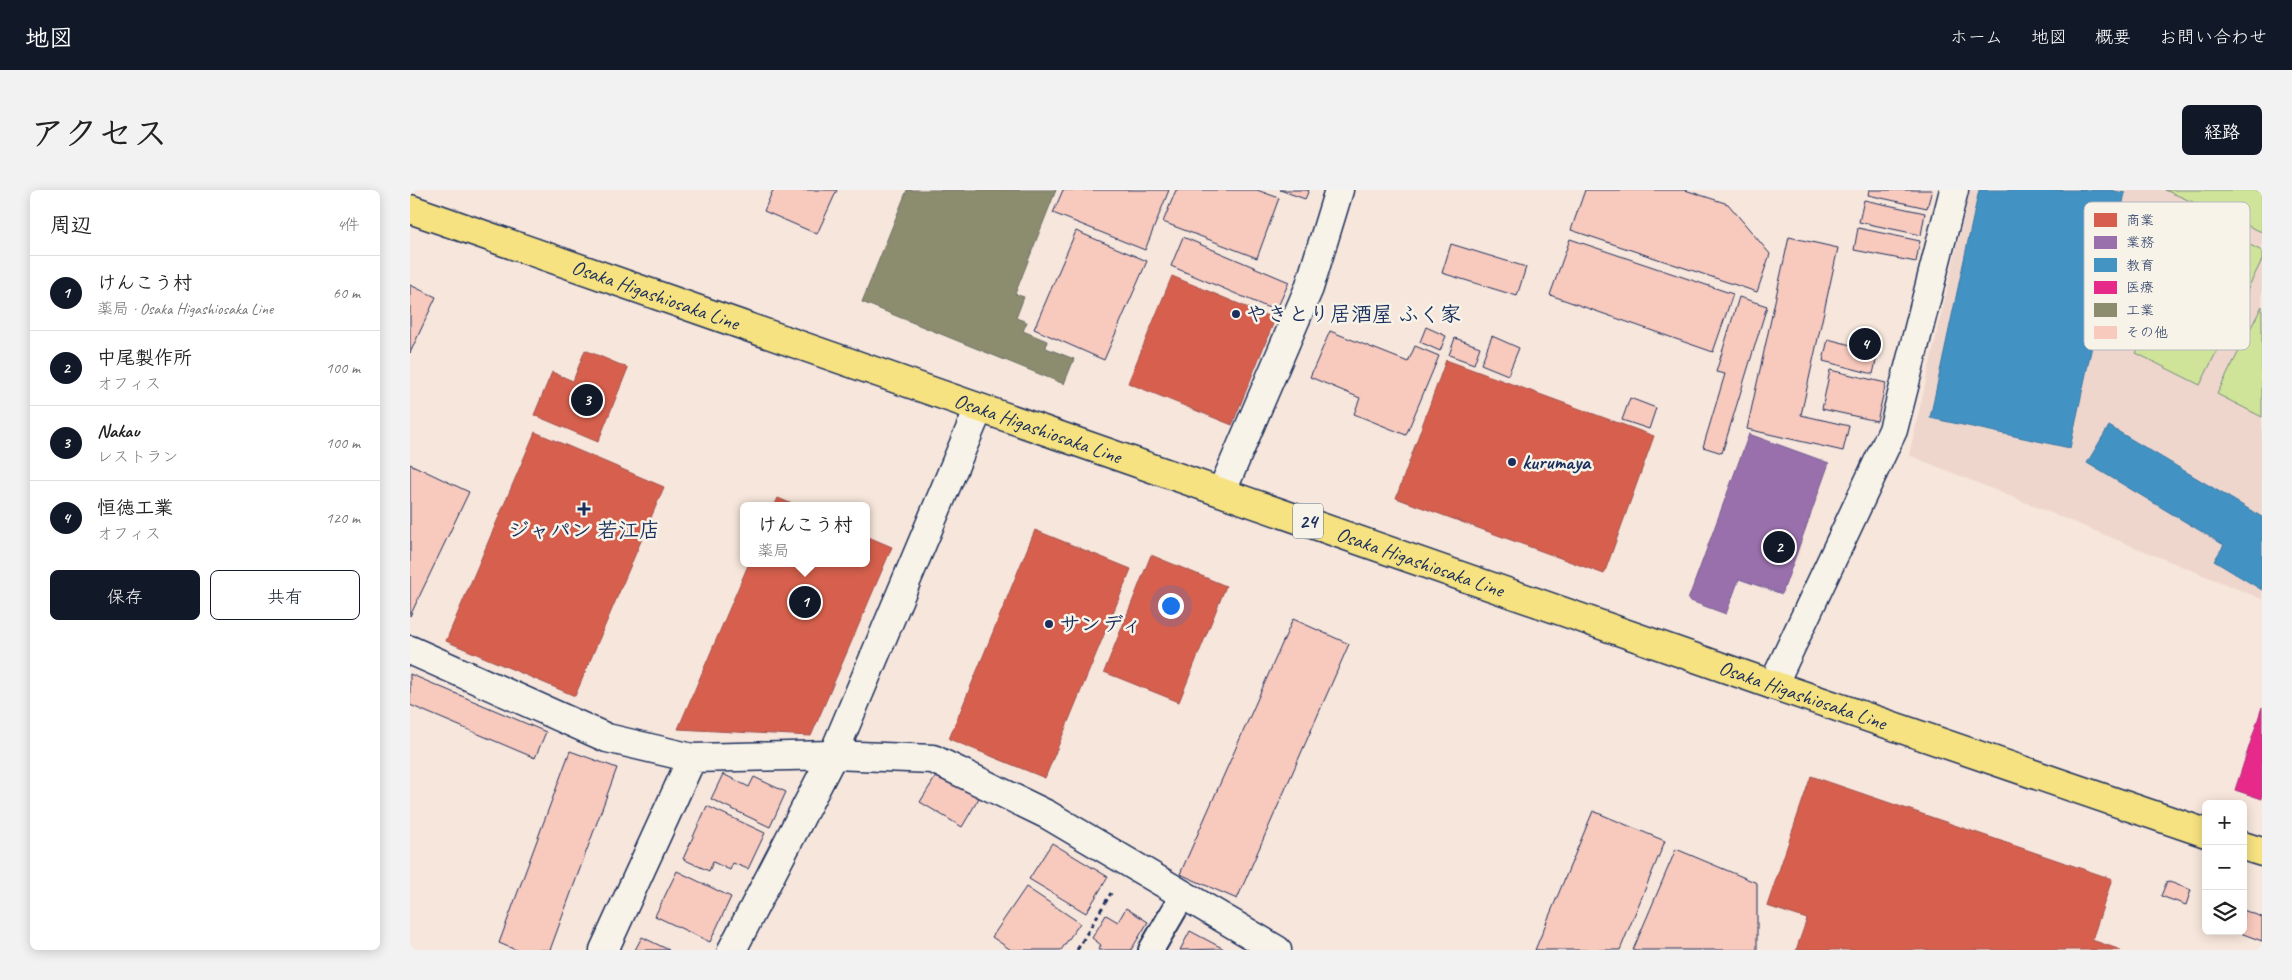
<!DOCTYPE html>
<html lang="ja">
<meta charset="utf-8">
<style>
:root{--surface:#fff;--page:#f2f2f2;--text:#222;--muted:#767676;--line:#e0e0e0;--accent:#111827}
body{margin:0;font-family:Caveat,"Klee One",sans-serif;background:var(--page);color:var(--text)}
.controls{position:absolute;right:15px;bottom:15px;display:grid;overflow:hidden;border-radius:8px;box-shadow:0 2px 12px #0003}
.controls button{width:45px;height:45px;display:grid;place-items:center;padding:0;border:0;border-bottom:1px solid var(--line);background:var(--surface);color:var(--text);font:25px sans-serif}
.you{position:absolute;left:760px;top:415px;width:18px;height:18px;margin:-12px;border:4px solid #fff;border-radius:50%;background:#1a73e8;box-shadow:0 0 0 8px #1a73e833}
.badge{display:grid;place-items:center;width:32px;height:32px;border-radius:50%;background:var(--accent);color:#fff;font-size:16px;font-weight:700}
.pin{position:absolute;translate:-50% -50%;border:2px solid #fff;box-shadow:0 1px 5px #0006}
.popup{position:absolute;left:330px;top:312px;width:130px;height:65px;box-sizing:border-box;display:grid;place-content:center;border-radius:8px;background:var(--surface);filter:drop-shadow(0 1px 4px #0005);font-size:16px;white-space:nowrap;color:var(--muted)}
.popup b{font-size:19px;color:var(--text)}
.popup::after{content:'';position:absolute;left:50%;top:100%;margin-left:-10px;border:10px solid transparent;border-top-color:var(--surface)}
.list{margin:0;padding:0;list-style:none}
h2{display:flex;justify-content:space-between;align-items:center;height:65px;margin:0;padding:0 20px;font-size:21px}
h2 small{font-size:16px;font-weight:400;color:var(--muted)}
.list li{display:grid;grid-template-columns:32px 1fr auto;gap:15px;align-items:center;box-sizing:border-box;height:75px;padding:0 20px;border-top:1px solid var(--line)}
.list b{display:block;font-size:19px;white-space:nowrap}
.list p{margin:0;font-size:16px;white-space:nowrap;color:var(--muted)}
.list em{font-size:16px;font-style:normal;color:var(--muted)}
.actions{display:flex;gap:10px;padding:15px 20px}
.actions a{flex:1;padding:11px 0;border:1px solid var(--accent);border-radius:8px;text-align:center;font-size:18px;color:var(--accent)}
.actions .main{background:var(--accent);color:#fff}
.icon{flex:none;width:28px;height:28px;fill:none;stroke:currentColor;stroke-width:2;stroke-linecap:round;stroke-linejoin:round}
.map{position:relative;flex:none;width:1852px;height:760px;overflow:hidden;border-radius:8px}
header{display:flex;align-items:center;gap:30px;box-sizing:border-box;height:70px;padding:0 25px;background:var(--accent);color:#fff}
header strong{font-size:24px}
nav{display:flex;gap:28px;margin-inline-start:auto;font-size:18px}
.intro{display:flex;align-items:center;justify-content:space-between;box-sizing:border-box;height:120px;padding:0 30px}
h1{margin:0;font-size:35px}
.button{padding:12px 22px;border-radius:8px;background:var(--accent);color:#fff;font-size:18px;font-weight:700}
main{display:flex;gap:30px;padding:0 30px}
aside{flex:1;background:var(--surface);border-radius:8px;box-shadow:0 2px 12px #0003}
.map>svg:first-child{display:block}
</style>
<header>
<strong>地図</strong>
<nav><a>ホーム</a><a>地図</a><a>概要</a><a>お問い合わせ</a></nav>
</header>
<div class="intro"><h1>アクセス</h1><a class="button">経路</a></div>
<main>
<aside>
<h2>周辺<small>4件</small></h2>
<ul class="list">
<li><span class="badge">1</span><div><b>けんこう村</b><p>薬局 · Osaka Higashiosaka Line</p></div><em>60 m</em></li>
<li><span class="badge">2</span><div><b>中尾製作所</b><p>オフィス</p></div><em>100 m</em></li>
<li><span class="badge">3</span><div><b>Nakau</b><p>レストラン</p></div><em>100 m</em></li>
<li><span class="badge">4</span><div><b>恒徳工業</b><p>オフィス</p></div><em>120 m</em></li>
</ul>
<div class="actions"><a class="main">保存</a><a>共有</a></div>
</aside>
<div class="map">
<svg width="1852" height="760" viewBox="0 0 1852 760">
<rect width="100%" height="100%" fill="#f7e6db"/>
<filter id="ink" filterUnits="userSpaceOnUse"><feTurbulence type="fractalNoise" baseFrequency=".02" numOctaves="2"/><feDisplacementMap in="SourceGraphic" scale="10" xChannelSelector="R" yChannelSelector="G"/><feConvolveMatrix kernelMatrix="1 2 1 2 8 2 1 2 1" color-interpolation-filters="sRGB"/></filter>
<g filter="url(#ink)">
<path fill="#eed6cd" d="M1560 0H1852V409L1499 265Z"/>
<path fill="#cfe499" stroke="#758a7c" d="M1755 0H1852V42Z
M1792 31 1852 61V70L1790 195 1726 163Z
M1852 116V227L1807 204Z"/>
<path fill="#d6604d" stroke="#9e5152" d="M762 86 865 129 822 235 718 193Z
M175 160 218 178 188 252 124 225 142 182 163 191Z
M1036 170 1244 246 1194 384 986 308Z
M125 242 254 297 165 506 36 451Z
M368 308 387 316H364Z
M625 340 721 379 635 588 539 549Z
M456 346 482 357 401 546 268 539 339 373H456Z
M741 365 816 396 769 512 694 482Z
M1401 586 1702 689 1682 750 1711 760H1386L1397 729 1357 716Z"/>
<path fill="#9970ab" stroke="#735c94" d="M1339 244 1419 273 1372 404 1329 389 1316 424 1278 410Z"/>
<path fill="#4393c3" stroke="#3775a5" d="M1569 0H1699L1715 3 1660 258 1520 228Z
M1699 236 1852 327V400L1804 371 1814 355 1677 273Z"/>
<path fill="#e7298a" stroke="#aa2b7d" d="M1852 517V609L1825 600Z"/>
<path fill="#8c8c6e" stroke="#6a7069" d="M497 0H646L605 104 614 107 606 128 617 132 613 141 637 151 636 158 664 169 654 194 452 112Z"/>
<path fill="#f8c9bd" stroke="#1b2f5e" d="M363 0H427L407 44 354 21Z
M653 0H759L735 60 643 23Z
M766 0H847L869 8 847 68 753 32Z
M870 0H899L895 9Z
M1175 0H1275L1318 14 1360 64 1347 102 1161 40Z
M1459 0H1522L1517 18 1458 5Z
M1454 10 1515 23 1511 45 1449 32Z
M1448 38 1510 51 1506 72 1444 60Z
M666 41 737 71 694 170 624 139Z
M773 47 879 92 866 121 761 76Z
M1379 47 1428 58 1391 225 1439 236 1433 261 1337 239Z
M1160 49 1323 104 1303 162 1140 105Z
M1041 54 1116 77 1107 106 1032 83Z
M0 95 26 107 0 163Z
M1329 107 1357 116 1312 263 1293 257 1315 184 1306 182Z
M1016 137 1036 146 1030 161 1010 152Z
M920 141 998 172 1005 156 1029 166 996 245 944 224 950 208 900 187Z
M1082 146 1109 158 1098 185 1071 174Z
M1045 148 1070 157 1064 174 1039 165Z
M1418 149 1468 162 1463 184 1413 171Z
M1420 180 1476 193 1467 231 1412 219Z
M1220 208 1246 218 1239 239 1212 230Z
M0 274 59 302 0 426Z
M883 429 939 454 827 709 770 684Z
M0 484 136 542 125 568 0 515Z
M160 561 207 578 140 760H106L89 753Z
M528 583 569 608 552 637 510 612Z
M313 584 339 597 344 587 376 602 360 637 301 609Z
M297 616 355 643 338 679 323 673 320 680 303 672 299 681 273 669Z
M1183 621 1255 651 1210 760H1125Z
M642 653 698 687 676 723 619 689Z
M1266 659 1347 693V760H1223Z
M267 681 321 707 300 752 245 726Z
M1757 691 1781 700 1776 715 1751 706Z
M616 697 670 733 651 760H601L582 747Z
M716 718 738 732 721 760H688L691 755 682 748 696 725 708 732Z
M1833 720 1852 727V751L1825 741H1833Z
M780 741 814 759 770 760Z
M232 747 259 760H225Z"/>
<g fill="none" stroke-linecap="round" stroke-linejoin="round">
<defs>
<path id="service" d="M741 760 773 705"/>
<path id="minor" d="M812 301 899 98 929 0
M0 460 197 548 282 568 423 565 523 569 638 625 867 760
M1363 495 1483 240 1544 0
M194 760 282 568
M322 760 423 565 569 218"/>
<g id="primary">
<path id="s1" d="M0 19 1363 495 1796 643"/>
<path d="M1833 656 1852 662"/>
</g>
</defs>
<use href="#service" stroke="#1b2f5e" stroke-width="28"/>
<use href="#minor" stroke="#1b2f5e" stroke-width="31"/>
<use href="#primary" stroke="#1b2f5e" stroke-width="31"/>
<path stroke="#1b2f5e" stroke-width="3" stroke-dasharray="5 4" stroke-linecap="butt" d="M667 760 701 703"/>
<use href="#service" stroke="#f7f3e8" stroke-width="24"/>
<use href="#minor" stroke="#f7f3e8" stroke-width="28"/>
<use href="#primary" stroke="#f7e281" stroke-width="28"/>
</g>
</g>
<g fill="#1b2f5e" stroke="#f7f3e8" stroke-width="2">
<circle cx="826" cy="124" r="5"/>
<circle cx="1102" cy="272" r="5"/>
<path d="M171.5 311.5h5v5h5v5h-5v5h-5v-5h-5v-5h5z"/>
<circle cx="639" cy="434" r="5"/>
</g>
<g text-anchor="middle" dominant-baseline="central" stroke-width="5" stroke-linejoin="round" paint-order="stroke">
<rect fill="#f7f3e8" stroke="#5d6a87" stroke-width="1" x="883" y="313.5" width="30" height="35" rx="4"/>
<g font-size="20" font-weight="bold" fill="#1b2f5e">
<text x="898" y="331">24</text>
</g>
<g font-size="21" fill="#1b2f5e" stroke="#f7f3e8">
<text stroke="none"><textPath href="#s1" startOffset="260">Osaka Higashiosaka Line</textPath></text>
<text stroke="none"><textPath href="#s1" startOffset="665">Osaka Higashiosaka Line</textPath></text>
<text stroke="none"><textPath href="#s1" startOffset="1070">Osaka Higashiosaka Line</textPath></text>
<text stroke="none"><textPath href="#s1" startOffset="1475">Osaka Higashiosaka Line</textPath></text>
</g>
<g font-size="21" font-weight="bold" fill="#1b2f5e" stroke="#f7f3e8" text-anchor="start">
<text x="836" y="124">やきとり居酒屋 ふく家</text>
<text x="1112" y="272">kurumaya</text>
<text x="174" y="340" text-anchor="middle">ジャパン 若江店</text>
<text x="649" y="434">サンディ</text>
</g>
</g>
<rect x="1674" y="12" width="166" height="148" rx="8" fill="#f7f3e8" stroke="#b5b8bf" stroke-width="1"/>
<rect x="1684" y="23" width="23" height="14" fill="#d6604d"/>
<rect x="1684" y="46" width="23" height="13" fill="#9970ab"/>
<rect x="1684" y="68" width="23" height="14" fill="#4393c3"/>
<rect x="1684" y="91" width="23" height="13" fill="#e7298a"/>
<rect x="1684" y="113" width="23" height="14" fill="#8c8c6e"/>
<rect x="1684" y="136" width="23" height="13" fill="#f8c9bd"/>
<g font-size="14" fill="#1b2f5e">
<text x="1716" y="35">商業</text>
<text x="1716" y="57">業務</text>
<text x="1716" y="80">教育</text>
<text x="1716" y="102">医療</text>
<text x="1716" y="125">工業</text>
<text x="1716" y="147">その他</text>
</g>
</svg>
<div class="controls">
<button>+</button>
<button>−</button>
<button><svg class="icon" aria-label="layers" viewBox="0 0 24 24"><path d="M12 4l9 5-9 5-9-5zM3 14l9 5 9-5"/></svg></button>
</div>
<div class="you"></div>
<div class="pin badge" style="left:395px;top:412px">1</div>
<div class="popup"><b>けんこう村</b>薬局</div>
<div class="pin badge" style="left:1369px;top:357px">2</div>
<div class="pin badge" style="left:177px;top:210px">3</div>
<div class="pin badge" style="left:1455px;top:154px">4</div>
</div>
</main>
